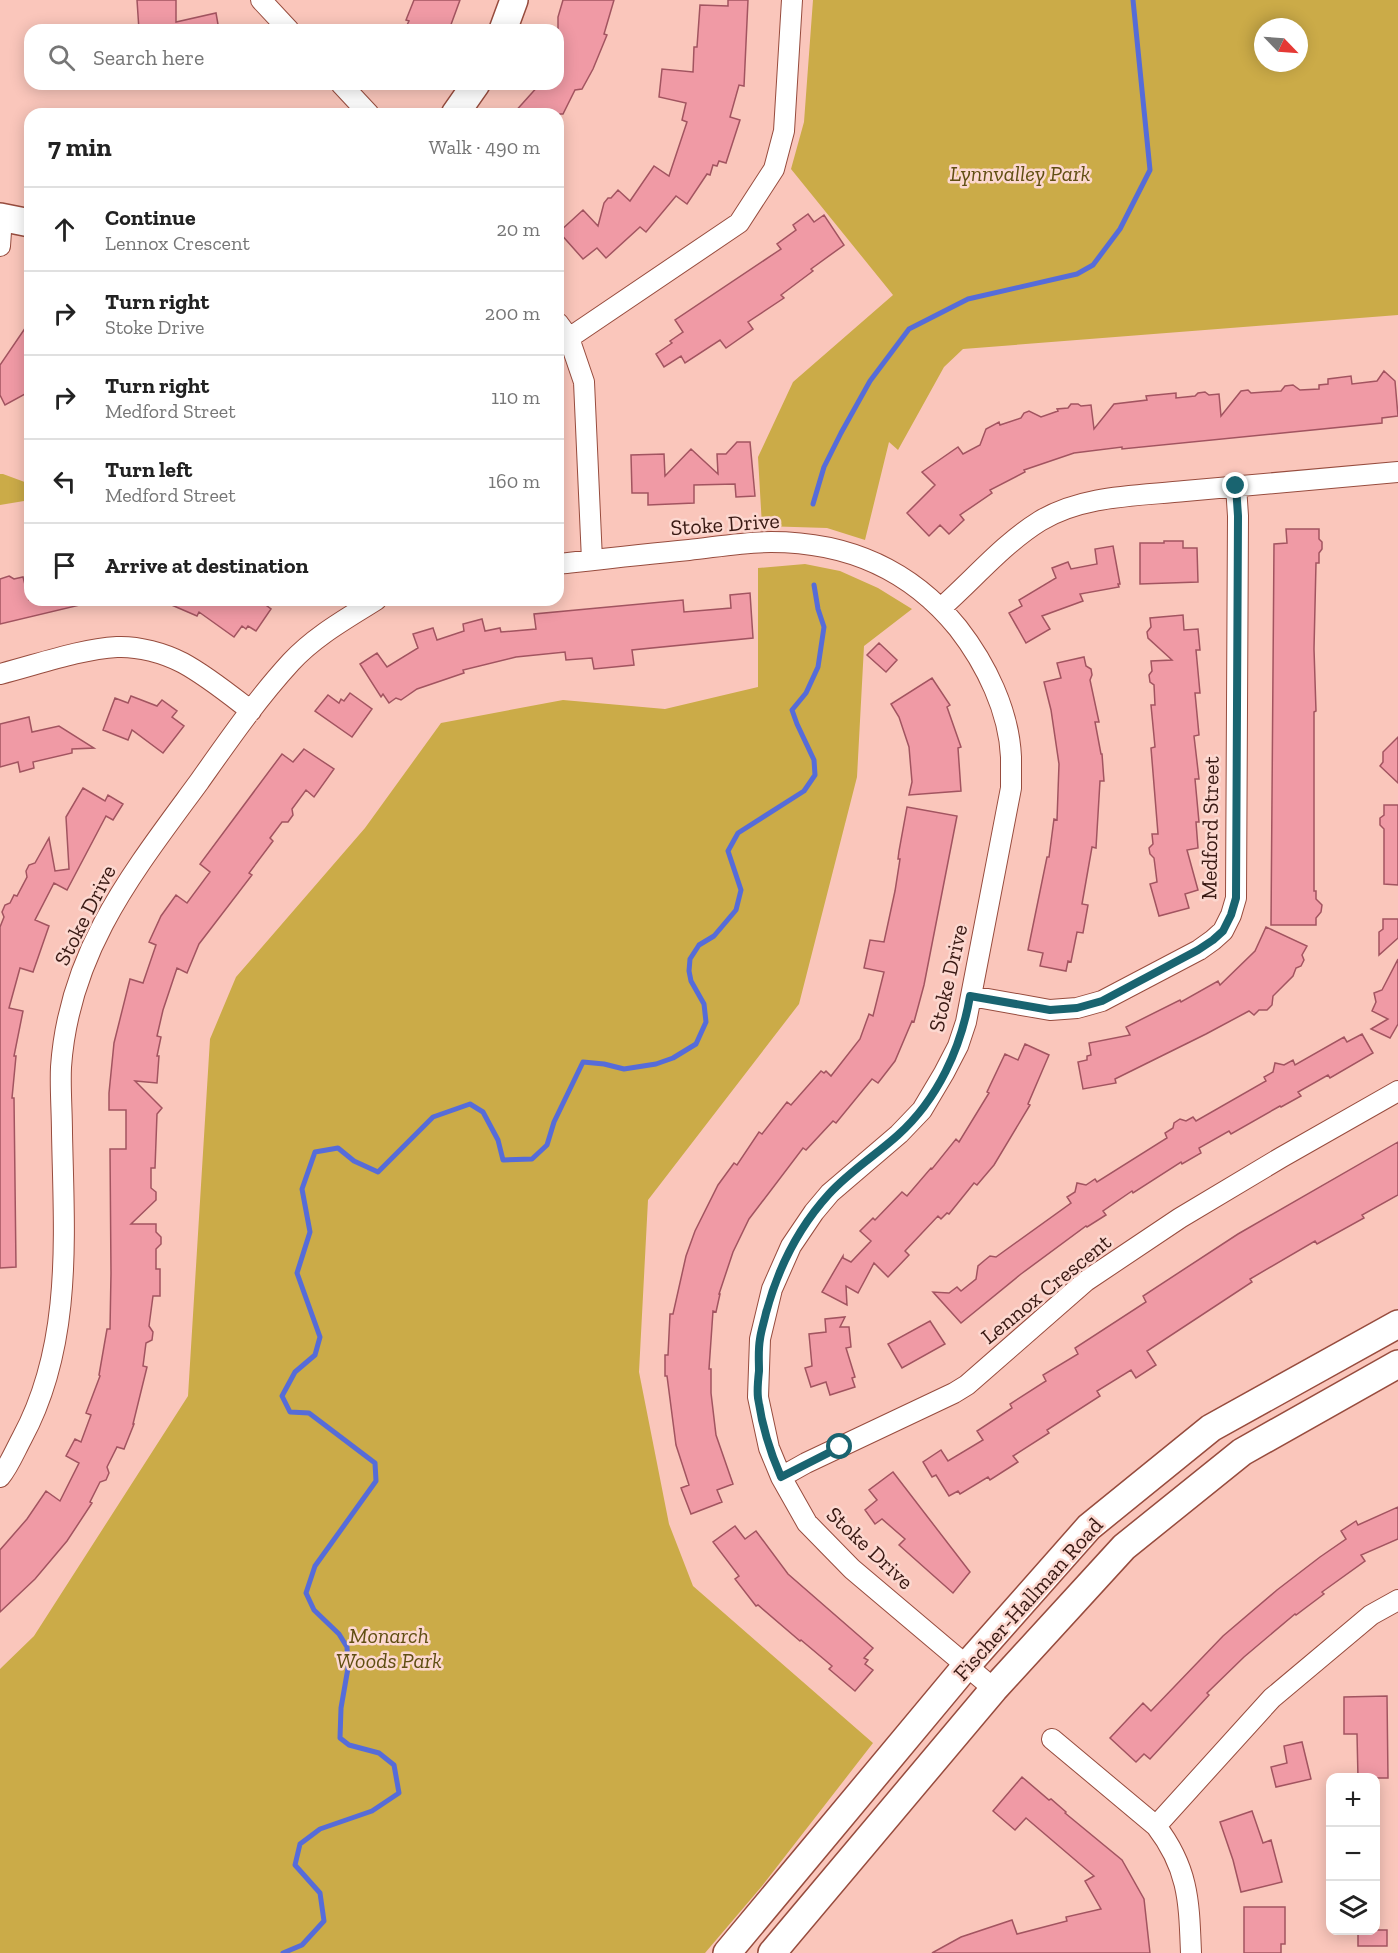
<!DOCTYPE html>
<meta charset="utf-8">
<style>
:root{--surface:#fff;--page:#f2f2f2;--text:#222;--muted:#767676;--line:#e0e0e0}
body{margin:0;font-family:"Zilla Slab",serif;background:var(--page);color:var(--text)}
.controls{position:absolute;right:18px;bottom:18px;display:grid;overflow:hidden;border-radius:12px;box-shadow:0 3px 15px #0003}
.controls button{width:54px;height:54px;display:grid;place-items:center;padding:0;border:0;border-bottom:2px solid var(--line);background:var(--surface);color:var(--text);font:30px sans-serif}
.compass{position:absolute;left:1254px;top:18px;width:54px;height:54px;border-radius:50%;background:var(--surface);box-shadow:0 3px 15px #0003;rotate:115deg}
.stop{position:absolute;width:18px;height:18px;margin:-14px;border:4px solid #196470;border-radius:50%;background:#fff}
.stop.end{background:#196470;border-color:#fff;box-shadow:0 2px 6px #0008}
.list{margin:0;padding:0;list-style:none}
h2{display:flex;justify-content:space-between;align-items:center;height:78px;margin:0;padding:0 24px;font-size:26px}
h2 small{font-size:20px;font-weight:400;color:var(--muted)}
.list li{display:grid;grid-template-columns:39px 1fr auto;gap:18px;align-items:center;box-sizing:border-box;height:84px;padding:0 24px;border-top:2px solid var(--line)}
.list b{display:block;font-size:22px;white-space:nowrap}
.list p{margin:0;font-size:20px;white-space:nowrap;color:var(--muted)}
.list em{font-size:20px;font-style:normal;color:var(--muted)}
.icon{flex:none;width:33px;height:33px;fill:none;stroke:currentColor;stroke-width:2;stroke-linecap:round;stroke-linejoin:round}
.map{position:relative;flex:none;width:1398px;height:1953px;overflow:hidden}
.search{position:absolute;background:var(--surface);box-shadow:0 3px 15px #0003;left:24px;top:24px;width:540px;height:66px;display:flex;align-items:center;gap:15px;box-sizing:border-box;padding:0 21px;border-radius:18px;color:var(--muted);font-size:22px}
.panel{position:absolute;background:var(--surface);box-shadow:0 3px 15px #0003;left:24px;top:108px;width:540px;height:498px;border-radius:18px}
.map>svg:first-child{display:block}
</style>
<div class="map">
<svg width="1398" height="1953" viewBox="0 0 1398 1953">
<rect width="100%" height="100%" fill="#fac6bb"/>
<path fill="#cbab48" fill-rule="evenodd" d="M813 0H1398V315L963 349 944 367 898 450 889 442 865 540 827 528 762 526 758 457 793 382 893 295 791 169 804 122ZM1263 27H1299V63H1263Z
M0 474H3L30 484V500L0 505Z
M805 564 840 571 878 588 912 609 864 646 857 777 799 1004 648 1200 639 1372 669 1524 693 1586 873 1743 762 1886 705 1953H0V1669L34 1636 188 1396 210 1039 236 977 365 828 441 723 563 700 665 709 758 687V568Z"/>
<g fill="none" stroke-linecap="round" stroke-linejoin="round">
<path stroke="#566cd9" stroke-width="5" d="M813 504 824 467 841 433 870 381 909 329 968 299 1077 274 1093 265 1120 229 1150 170 1133 0
M283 1953 302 1945 324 1921 320 1893 295 1865 300 1844 320 1829 372 1811 399 1793 394 1765 379 1753 349 1745 340 1738 341 1708 348 1668 347 1647 339 1634 314 1610 306 1593 315 1566 376 1481 375 1463 309 1413 290 1412 282 1396 295 1372 315 1355 320 1337 297 1273 310 1232 302 1189 315 1152 338 1148 354 1161 378 1172 433 1117 470 1104 483 1112 498 1140 503 1160 532 1159 547 1145 554 1122 583 1062 604 1064 624 1069 656 1064 673 1058 696 1044 706 1022 704 1004 691 981 689 971 690 959 699 945 714 936 736 910 741 890 728 851 738 833 804 791 815 775 814 760 797 724 792 710 806 693 818 667 824 627 818 609 814 585"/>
</g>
<path fill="#f09aa5" stroke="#a25460" stroke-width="1.5" d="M137 0H176V22L216 13 219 30H139Z
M414 0H460L449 30H421L407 25 409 21 406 20Z
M563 0H614L604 34 607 35 593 69 582 89 575 90 563 114H513L540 84H558V17Z
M728 0H748L744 86 739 85 730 117 740 120 726 163 719 161 717 166 713 165 710 175 707 174 687 204 676 196 646 232 640 227 606 258 597 248 583 259 559 232 583 210 598 226 604 203 608 198H611L618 190 630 201 654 166 669 176 687 122 682 120 686 103 659 97 662 69 693 72 694 47H697L700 5 728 6Z
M808 214 814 222 824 215 844 245 811 269 813 271 781 295 784 298 748 322 753 329 726 348 720 340 685 363 681 356 664 367 656 354 672 343 670 341 683 332 675 320 781 249 777 244 796 230 793 225Z
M30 321V389L27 393 5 405 0 395V365Z
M1384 371 1395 381 1398 416 1382 418V423L1122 449V447L1074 453 1024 470 1025 472 990 490 992 493 960 515 964 520 949 534 940 525 929 536 907 513 935 485 922 472 958 447 963 454 980 445 986 429 999 422 1000 425 1021 418 1024 413 1029 411 1041 417 1058 411 1057 409 1068 408 1071 404H1078L1081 406 1091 405 1094 429 1114 404 1147 400 1146 396 1176 393V398L1195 396 1198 393 1205 392 1209 395 1219 394 1221 416 1241 391 1248 390 1251 393 1281 391 1285 386 1293 385 1300 390 1319 389V385L1328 384V379L1351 376 1352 384 1377 381Z
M737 442H750L755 496 736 497 735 484 694 485V503L648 505V493H632L631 455 664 454 665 476 691 449 718 474 717 454H726Z
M1286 529H1319V539L1322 542V549L1319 553V563H1316L1314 649 1316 711 1314 712V891H1316V899L1322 905 1321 912 1316 918V925H1271L1274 544 1287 543Z
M1164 541H1183V548H1197L1198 582 1140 584V543H1164Z
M1113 546 1120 584H1118L1119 587 1080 594 1083 601 1042 616 1050 629 1026 643 1009 613 1022 606 1019 600 1056 578 1052 568 1068 562 1071 569 1097 564 1095 549Z
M9 576 14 579 23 577 29 600H80V605L0 624V579Z
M750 593 753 638 632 650 634 665 594 669 592 658 566 660 565 652 516 657 463 670 464 673 417 689 401 700 396 698 389 703 383 694 381 697 360 664 377 653 387 667 418 648 413 634 433 628 437 640 464 631 463 624 482 619 485 631 500 628 501 632 536 629 534 614 683 600 684 612 731 608 730 595Z
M160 600H259L271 609 256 631 248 626 246 629 242 626 234 637 199 612 197 616Z
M1183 615 1184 630 1198 629 1200 650H1196L1200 693H1195L1199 735 1194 736 1199 779H1195L1199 822H1196L1198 848 1187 850 1198 890 1185 894 1189 908 1159 916 1150 884 1157 882 1154 858 1150 854 1149 848 1153 844 1152 834H1158L1151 748 1155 747 1151 705H1155L1154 685 1150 682 1149 675 1152 671 1151 661 1172 660 1148 638 1147 632 1151 627 1150 618Z
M879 643 897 660 886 672 867 655Z
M1084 657 1086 666 1091 669 1092 675 1090 680 1099 722H1095L1101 754H1102L1104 781H1100L1096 848 1092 847 1082 904 1088 905 1083 933 1077 932 1071 962 1068 961 1066 971 1040 966 1043 953 1028 950 1047 857H1049L1054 819 1057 820 1059 764 1051 710 1044 682 1061 678 1057 663Z
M932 678 950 705 947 707 961 747 958 748 961 791 909 795 912 782 909 747 899 717 891 704Z
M350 693 372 709 352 737 315 711 328 695 339 703 341 699 344 701Z
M131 696 157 706 162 700 177 711 172 717 184 726 163 753 132 730 128 740 103 730 115 698 128 703Z
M29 717 32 732 59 726 94 748 72 749V753L33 762 34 768 20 772 18 762 0 767V724Z
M1398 737V783L1380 766 1383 762V752Z
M304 749 334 769 314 797 306 790 292 809 293 815 288 822H282L270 838 273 841 249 873 252 875 199 944 187 973 177 968 163 1010 157 1036 161 1037 157 1056H159L157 1083 135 1081 162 1108 157 1114 155 1168H151V1188L156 1192V1200L131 1224H156V1232L161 1237V1244L156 1249V1269H160V1296H153L149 1326 153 1332 152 1340 146 1343 143 1366 147 1367 133 1424H134L124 1449 117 1447 107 1467 109 1473 106 1480 100 1482 90 1502 92 1503 67 1541 35 1579 0 1612V1550L27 1519 46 1491 60 1501 79 1463 66 1456 75 1439 81 1442 91 1415 86 1413 100 1376 99 1375 107 1329H110L111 1273 110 1149H126V1110H109V1093L114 1043 130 979 143 983 156 945 149 942 161 916 176 895 187 903 210 872 200 864 282 754 293 762Z
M83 788 105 801 108 795 123 804 113 820 106 816 67 890 54 883 35 920 49 926 33 972 20 968 9 1008 23 1011 14 1056H16L12 1098H14L16 1267 0 1268V927L4 917 2 912 5 905 10 903 14 895 17 896 27 877 26 871 29 865 35 863 49 838 55 871 69 869 66 817Z
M1384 805H1398V885L1384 884V829L1380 825V818L1384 815Z
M907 807 957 816 924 985 914 1022 912 1021 895 1061 878 1083 872 1079 836 1123 833 1121 806 1150 803 1148 749 1219 733 1252 719 1294H720L716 1312 713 1311 709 1369H711V1393L716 1435 733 1484 717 1490 722 1502 691 1514 681 1488 689 1485 676 1445 667 1376H665V1355H668L670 1314H673L686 1256 695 1231 718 1185 734 1163 737 1165 759 1132 762 1134 787 1102 791 1105 821 1071 824 1073 826 1071 831 1076 860 1039 869 1014 873 1016 884 972 864 968 870 940 884 942 895 891 900 859H898L899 851Z
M1383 919H1398V938L1379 955V932L1383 929Z
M1266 927 1307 946 1302 955 1304 960 1301 966 1296 968 1293 976 1273 996 1272 1005 1267 1010H1259L1254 1015 1249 1011 1206 1034 1115 1079 1116 1083 1083 1089 1078 1062 1087 1060V1056L1091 1055 1089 1043 1130 1035 1126 1027 1180 1000 1181 1002 1218 981 1220 985 1255 951Z
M1398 959V1024L1390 1038 1371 1029 1388 1019 1372 1011 1376 1002 1374 993 1382 990Z
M1362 1034 1373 1053 1330 1078 1328 1075 1298 1092 1301 1096 1281 1107 1280 1106 1231 1134 1229 1131 1199 1148 1201 1153 1182 1164 1181 1162 1133 1193 1132 1191 1103 1211 1106 1215 1087 1227 1086 1226 1021 1274 961 1323 933 1292 949 1293 957 1287 961 1291 976 1279 978 1266 985 1260 990 1256 996 1257 1071 1203 1067 1197 1075 1192 1077 1183 1086 1185 1095 1179 1097 1182 1167 1138 1165 1133 1173 1128 1174 1123 1180 1119 1186 1121 1193 1117 1196 1121 1266 1081 1264 1077 1273 1072 1275 1063 1284 1065 1293 1060 1295 1065 1344 1037 1347 1042Z
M1025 1044 1049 1055 1028 1104 1030 1105 994 1165 977 1185 974 1183 949 1214 947 1213 941 1219 938 1216 905 1251 909 1255 888 1277 874 1263 858 1293 846 1286 847 1305 822 1292 843 1256V1258L851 1262 871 1241 860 1231 873 1218 875 1220 902 1192 907 1196 931 1168 932 1169 956 1139 959 1142 989 1093 987 1092 1005 1054 1018 1060Z
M1398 1142V1195L1362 1215 1364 1218 1317 1244 1315 1241 1250 1279 1252 1282 1147 1351 1156 1365 1136 1378 1131 1370 1097 1391 1100 1396 1047 1430 1049 1433 1013 1456 1018 1462 990 1480 988 1477 960 1494 958 1491 949 1496 936 1475 932 1477 923 1462 941 1450 948 1461 983 1440 977 1431 1012 1408 1010 1404 1046 1381 1043 1375 1078 1354 1075 1348 1146 1302 1143 1296 1238 1234Z
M845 1317 840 1327H849L851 1347 846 1348 855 1377 852 1378 855 1387 830 1395 826 1382 811 1387 805 1368 812 1366 809 1334 826 1332 825 1319Z
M930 1321 945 1344 902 1368 888 1344Z
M893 1472 970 1572 953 1593 899 1545 905 1539 882 1519 875 1524 865 1510 877 1500 869 1490Z
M1398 1507V1539L1361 1555 1365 1561 1322 1592 1324 1594 1296 1615 1295 1614 1244 1657 1207 1693 1209 1695 1150 1759 1144 1754 1136 1762 1110 1738 1143 1703 1151 1711 1223 1636 1277 1590 1320 1557 1346 1539 1341 1531 1356 1521 1358 1525Z
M735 1526 745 1539 756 1531 788 1574 873 1648 864 1658 868 1660 865 1664 873 1670 855 1691 829 1669 832 1666 801 1640 800 1641 758 1605 756 1606 735 1579 739 1576 713 1542Z
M1387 1696 1388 1778H1358L1357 1734H1344V1697Z
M1302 1742 1311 1779 1276 1787 1271 1767 1287 1763 1284 1746Z
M1022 1777 1049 1800 1051 1799 1066 1812 1065 1813 1122 1860 1144 1899 1150 1953H932L961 1937 1012 1920 1017 1934 1067 1921 1066 1917 1101 1909 1085 1881 1094 1876 1026 1818 1015 1830 993 1811Z
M1252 1811 1263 1843 1271 1840 1282 1882 1241 1892 1233 1860 1220 1822Z
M1244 1907H1285V1944H1281V1953H1244Z
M1358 1930H1387V1946H1358Z"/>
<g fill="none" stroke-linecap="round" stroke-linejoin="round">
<defs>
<path id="street" d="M261 0 289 30
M341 84 369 114
M0 246 2 217
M558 323 569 338 584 382 592 560
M569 338 739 223 774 169 784 131 792 0
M558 564C602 559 645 554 689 550 716 547 744 542 771 542 846 542 910 569 958 628 986 664 1009 711 1011 757 1011 767 1011 778 1011 788L966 1022 958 1046 944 1073 922 1110 899 1134 830 1193 814 1212 791 1246 772 1289 760 1339 758 1397 769 1448 781 1477 807 1523 852 1569 994 1689
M941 608C974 579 1003 544 1040 521 1083 495 1137 496 1185 491 1256 484 1327 478 1398 472
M0 674C36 665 80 649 117 647 138 646 164 653 183 663 207 676 229 694 251 711
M971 996 1050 1010 1077 1008 1102 1001 1199 950 1213 940 1223 931 1231 915 1236 898 1238 516 1236 486
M0 1477C9 1466 15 1451 22 1438 73 1344 64 1235 62 1133 62 1111 60 1089 61 1067 69 951 133 872 199 782 228 741 257 699 291 662 315 636 346 619 376 600
M781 1477 806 1463 954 1393 967 1385 1086 1281 1180 1218 1282 1157 1398 1091
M1052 1739 1156 1826C1189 1869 1189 1902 1191 1953
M1156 1826 1272 1698 1371 1615 1398 1600"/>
<path id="secondary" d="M503 30 514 0
M455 114 476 84
M0 217 30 223
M727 1953 967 1665 1089 1527 1211 1428 1398 1324
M772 1953 994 1689 1124 1547 1242 1452 1398 1364"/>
</defs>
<use href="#street" stroke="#974c3e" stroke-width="22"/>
<use href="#secondary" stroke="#974c3e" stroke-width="30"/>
<use href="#street" stroke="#fff" stroke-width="20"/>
<use href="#secondary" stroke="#fff" stroke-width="27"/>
</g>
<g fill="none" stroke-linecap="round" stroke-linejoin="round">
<path stroke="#196470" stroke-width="8" d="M840 1447 781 1477C770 1452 762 1426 758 1398 757 1390 758 1380 759 1371 759 1361 758 1350 760 1339 761 1331 764 1322 766 1313 778 1268 798 1228 829 1194 850 1171 876 1155 898 1135 938 1099 961 1048 970 996L1050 1010 1077 1008 1102 1001 1198 950 1213 940 1223 931 1231 915 1236 898 1238 516 1236 486"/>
</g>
<g text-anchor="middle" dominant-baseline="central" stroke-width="5" stroke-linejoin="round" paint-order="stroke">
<g font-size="22" font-style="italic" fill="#604e12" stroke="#fcd8d0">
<text x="1020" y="173">Lynnvalley Park</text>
<text x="389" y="1635">Monarch<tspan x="389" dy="25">Woods Park</tspan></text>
</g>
<g font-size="22" fill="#391913" stroke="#fcd8d0">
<text transform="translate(725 524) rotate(-4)">Stoke Drive</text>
<text transform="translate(1210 828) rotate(-89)">Medford Street</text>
<text transform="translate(85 915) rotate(-63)">Stoke Drive</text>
<text transform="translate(948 978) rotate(-77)">Stoke Drive</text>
<text transform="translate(1046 1289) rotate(-39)">Lennox Crescent</text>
<text transform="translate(870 1548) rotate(43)">Stoke Drive</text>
<text transform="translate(1028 1599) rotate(-48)">Fischer-Hallman Road</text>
</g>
</g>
</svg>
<div class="controls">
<button>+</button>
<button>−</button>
<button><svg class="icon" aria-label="layers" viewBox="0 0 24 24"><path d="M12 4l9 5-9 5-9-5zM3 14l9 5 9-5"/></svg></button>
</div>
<svg class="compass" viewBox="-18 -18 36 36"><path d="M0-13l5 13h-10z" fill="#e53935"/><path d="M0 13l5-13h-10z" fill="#767676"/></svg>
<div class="stop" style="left:840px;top:1447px"></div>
<div class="stop end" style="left:1236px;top:486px"></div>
<div class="search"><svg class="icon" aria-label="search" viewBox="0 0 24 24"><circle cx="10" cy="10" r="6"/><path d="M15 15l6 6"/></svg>Search here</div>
<section class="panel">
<h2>7 min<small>Walk · 490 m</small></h2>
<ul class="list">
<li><svg class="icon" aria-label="ahead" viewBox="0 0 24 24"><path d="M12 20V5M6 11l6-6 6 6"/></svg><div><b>Continue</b><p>Lennox Crescent</p></div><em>20 m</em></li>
<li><svg class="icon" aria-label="right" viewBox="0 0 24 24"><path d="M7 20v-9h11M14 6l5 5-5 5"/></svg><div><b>Turn right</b><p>Stoke Drive</p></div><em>200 m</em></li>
<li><svg class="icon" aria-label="right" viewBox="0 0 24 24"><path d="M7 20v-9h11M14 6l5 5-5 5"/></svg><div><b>Turn right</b><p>Medford Street</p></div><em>110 m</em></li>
<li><svg class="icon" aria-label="left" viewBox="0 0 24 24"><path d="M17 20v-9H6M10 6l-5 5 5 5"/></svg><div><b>Turn left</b><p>Medford Street</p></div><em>160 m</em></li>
<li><svg class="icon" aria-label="arrive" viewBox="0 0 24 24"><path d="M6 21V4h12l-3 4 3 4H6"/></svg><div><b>Arrive at destination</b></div></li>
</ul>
</section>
</div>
